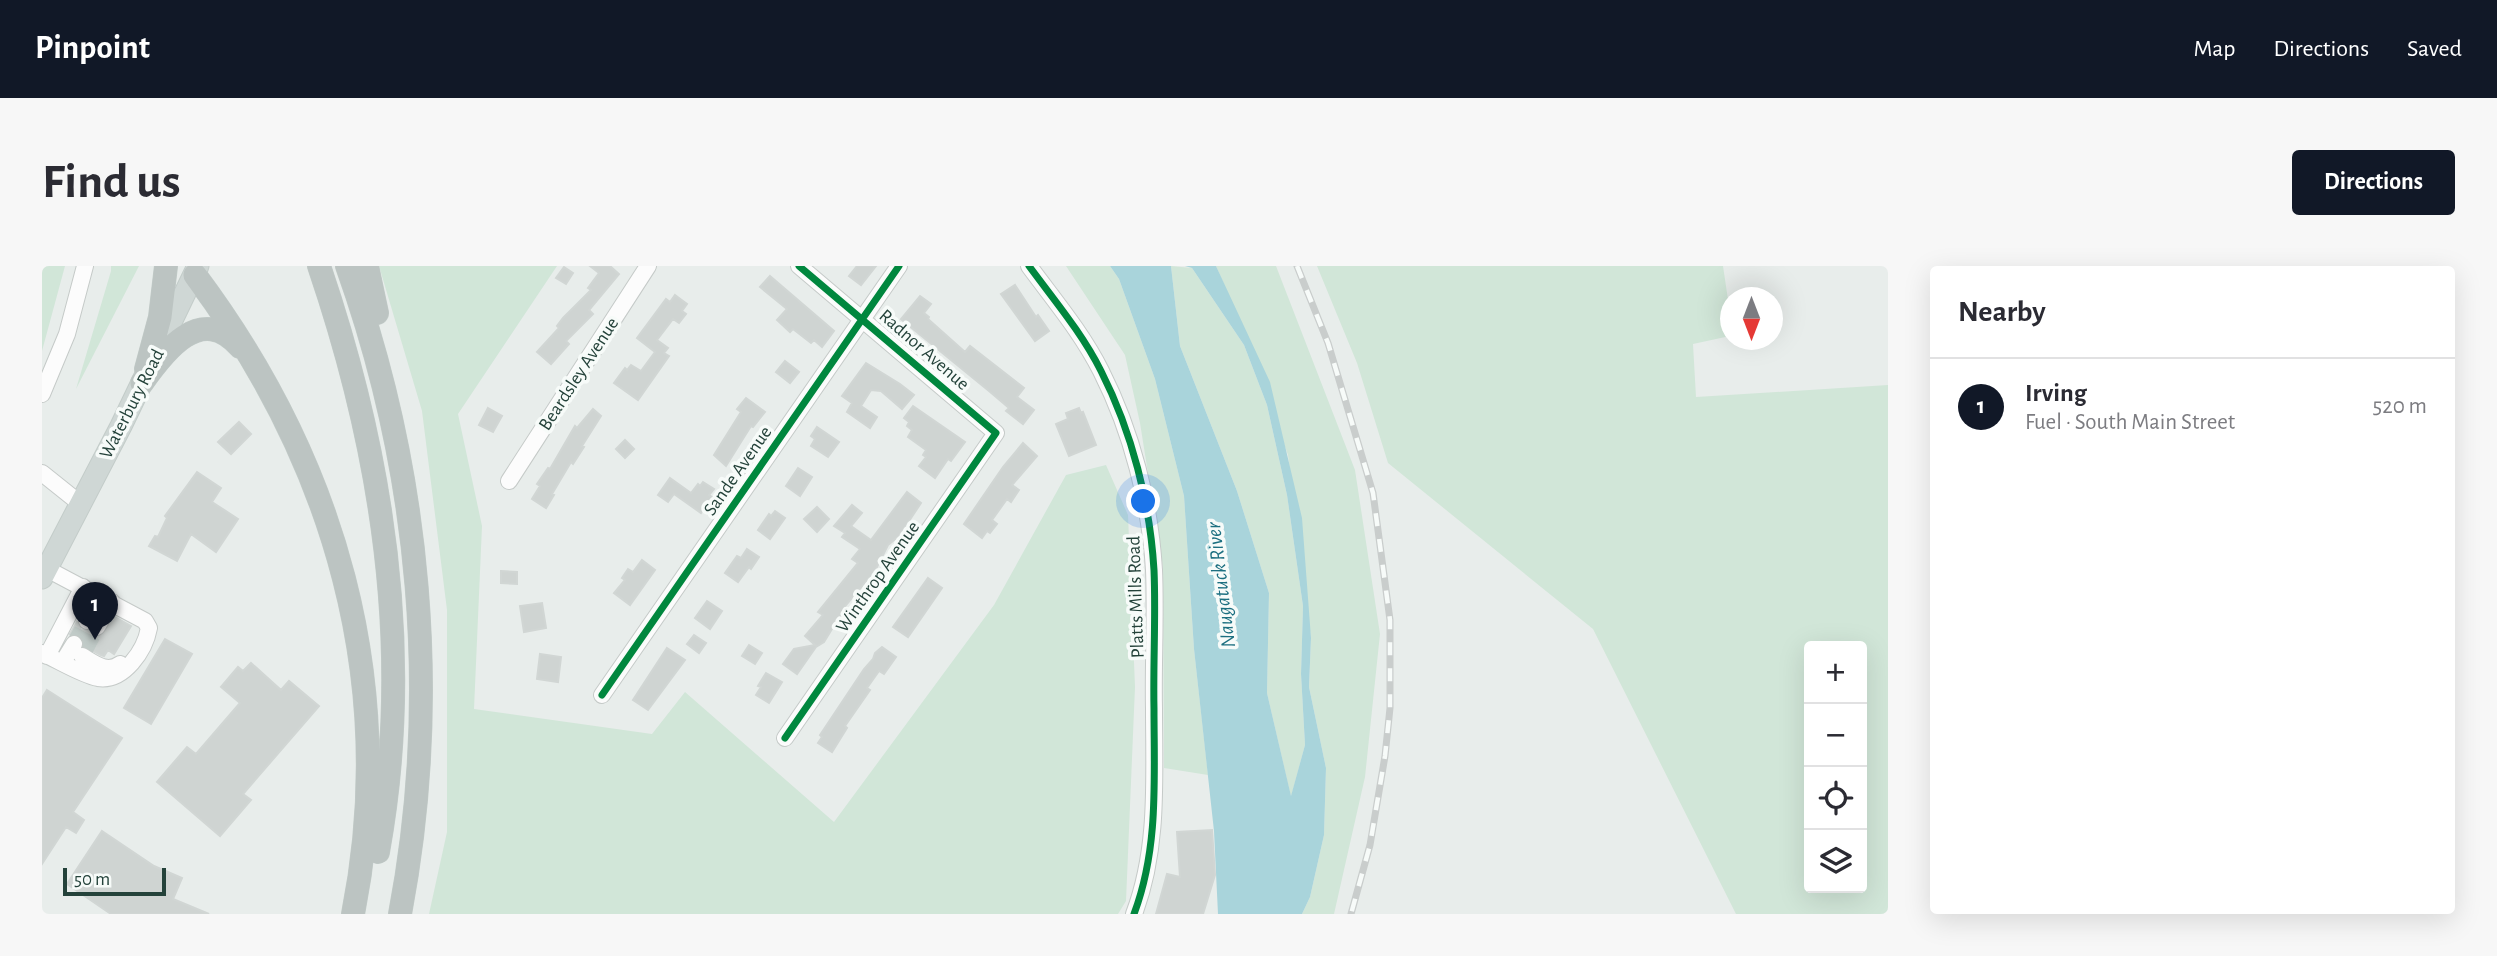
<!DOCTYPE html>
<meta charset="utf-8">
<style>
:root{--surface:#fff;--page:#f7f7f7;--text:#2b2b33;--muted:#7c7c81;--line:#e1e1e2;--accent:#111827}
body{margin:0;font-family:"Alegreya Sans",sans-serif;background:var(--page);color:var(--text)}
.controls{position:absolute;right:21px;bottom:21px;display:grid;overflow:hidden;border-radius:7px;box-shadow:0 7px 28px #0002}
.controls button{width:63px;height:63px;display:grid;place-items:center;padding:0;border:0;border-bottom:2px solid var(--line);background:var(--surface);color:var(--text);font:35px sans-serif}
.compass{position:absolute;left:1678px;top:21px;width:63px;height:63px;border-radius:50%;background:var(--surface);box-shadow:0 7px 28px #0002;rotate:180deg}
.scale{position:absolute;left:21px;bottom:18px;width:103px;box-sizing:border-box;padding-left:7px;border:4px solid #24423a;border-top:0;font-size:19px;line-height:24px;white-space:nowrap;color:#24423a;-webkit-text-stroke:5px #f7fbf9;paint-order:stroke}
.you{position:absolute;left:1102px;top:236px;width:24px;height:24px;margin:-18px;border:5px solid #fff;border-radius:50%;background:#1a73e8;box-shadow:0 0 0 10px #1a73e833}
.badge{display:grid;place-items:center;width:46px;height:46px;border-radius:50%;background:var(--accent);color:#fff;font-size:23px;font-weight:700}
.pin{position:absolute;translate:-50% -58px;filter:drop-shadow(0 2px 4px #0008)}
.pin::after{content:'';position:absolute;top:37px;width:24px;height:21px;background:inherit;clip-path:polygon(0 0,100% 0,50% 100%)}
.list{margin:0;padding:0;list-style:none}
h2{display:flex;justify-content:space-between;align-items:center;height:91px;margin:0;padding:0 28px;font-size:30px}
h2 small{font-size:23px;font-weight:400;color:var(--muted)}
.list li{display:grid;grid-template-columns:46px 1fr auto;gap:21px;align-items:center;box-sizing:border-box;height:98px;padding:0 28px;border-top:2px solid var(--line)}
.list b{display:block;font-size:26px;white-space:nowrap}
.list p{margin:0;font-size:23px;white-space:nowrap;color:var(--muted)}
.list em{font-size:23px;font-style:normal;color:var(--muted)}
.icon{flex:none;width:38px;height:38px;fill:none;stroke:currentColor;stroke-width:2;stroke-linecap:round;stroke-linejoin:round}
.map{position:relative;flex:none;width:1846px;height:648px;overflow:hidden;border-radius:7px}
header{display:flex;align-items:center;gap:42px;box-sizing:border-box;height:98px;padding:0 35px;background:var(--accent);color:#fff}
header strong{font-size:33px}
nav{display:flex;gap:38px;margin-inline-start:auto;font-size:24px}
.intro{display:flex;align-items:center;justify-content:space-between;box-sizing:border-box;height:168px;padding:0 42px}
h1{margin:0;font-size:49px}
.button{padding:18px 32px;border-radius:7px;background:var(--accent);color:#fff;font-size:24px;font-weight:700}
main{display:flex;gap:42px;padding:0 42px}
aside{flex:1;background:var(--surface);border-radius:7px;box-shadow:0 7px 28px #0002}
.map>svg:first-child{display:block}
</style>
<header>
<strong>Pinpoint</strong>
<nav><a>Map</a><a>Directions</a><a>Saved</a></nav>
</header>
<div class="intro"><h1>Find us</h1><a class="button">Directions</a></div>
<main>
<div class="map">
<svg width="1846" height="648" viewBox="0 0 1846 648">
<rect width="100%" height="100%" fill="#e8edeb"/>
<path fill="#d1e6d8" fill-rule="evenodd" d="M0 0H23L0 85Z
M69 0H97L34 123 69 5Z
M337 0H515L416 148 440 260 432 443 610 468 643 426 792 556 952 339 1024 209 1064 199 1086 249 1093 421 1084 635 1076 648H387L405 566V344L380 145Z
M1024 0H1068L1077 13 1113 113 1142 230 1152 383 1166 509 1122 502 1121 301 1098 157 1083 89Z
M1129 0 1150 2 1202 79 1225 139 1245 229 1261 340 1259 408 1263 479 1249 531 1225 427 1227 327 1195 225 1138 80Z
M1174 0H1234L1313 204 1338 368 1323 511 1292 648H1260L1268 631 1282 569 1284 502 1267 421 1269 372 1246 189 1192 41Z
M1275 0H1681L1688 47V70L1651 78 1654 131 1846 119V648H1694L1551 363 1346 197 1315 97ZM1767 380H1820V622H1767Z"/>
<path fill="#a9d4db" d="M1068 0H1129L1138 80 1195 225 1227 327 1225 427 1249 530 1263 479 1259 408 1261 340 1245 229 1225 139 1202 79 1150 2 1143 0H1174L1228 116 1260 252 1269 372 1267 421 1284 502 1282 569 1268 631 1260 648H1176L1172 565 1152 383 1142 230 1113 113 1077 13Z"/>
<path fill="#cfd4d2" stroke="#d1d6d4" stroke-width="2" d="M548 0H568L577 8 547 44 551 48 524 75 527 78 509 98 495 86 517 62 515 60 521 52 549 24 546 22 557 7Z
M815 0H834L819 19 807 10Z
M522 1 531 7 524 18 514 12Z
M728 10 792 65 780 81 772 74 769 77 751 63 748 66 735 54 745 43 718 21Z
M973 19 994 51 996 49 1007 65 993 75 959 28Z
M633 29 645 38 640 45 644 48 637 57 631 53 615 74 626 82 622 87 627 90 596 134 572 117 583 102 585 104 589 99 599 105 613 86 595 72 624 33 628 36Z
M878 30 889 38 882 47 887 51 886 53 923 86 928 80 982 122 975 131 992 144 981 158 964 145 967 142 947 125 859 53Z
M743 95 757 106 748 117 734 106Z
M824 97 858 118 872 129 860 143 839 125 829 124 819 140 835 151 828 162 805 146 810 137 800 130Z
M704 132 723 146 711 161 709 160 684 200 672 189 699 146 695 143Z
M871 140 923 176 909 195 906 193 893 212 877 200 884 191 881 189 884 184 866 171 870 164 865 160 867 156 862 152Z
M446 142 460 150 451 166 437 159Z
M1037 142 1039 147 1041 146 1054 179 1027 190 1014 158 1026 153 1024 147Z
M551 143 559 150 540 180 542 181 531 198 529 196 510 228 512 229 504 242 490 233 498 220 495 218 506 202 508 203 533 160 535 162Z
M197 156 209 168 189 188 176 176Z
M775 161 797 176 786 191 769 180 773 173 769 170Z
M583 174 592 183 583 192 574 183Z
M981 177 995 190 970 219 977 224 969 236 965 233 950 254 955 258 948 267 945 265 940 272 922 258 961 201Z
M756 202 770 211 758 230 744 220Z
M155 206 179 222 170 236 196 253 174 286 149 268 135 295 107 280 113 270 116 271 125 252 123 250Z
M628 212 649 227 656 218 658 220 661 216 672 223 667 229 670 231 659 247 632 228 626 236 616 229Z
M865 226 879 237 857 270 846 279 833 305 804 339 802 343 804 345 794 359 793 358 782 376 774 381 755 408 741 398 752 383 773 379 763 370 781 349 776 346 816 297 810 293 818 283 800 271 803 267 792 260 810 239 820 247 809 260 829 274Z
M775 241 787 253 775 266 762 253Z
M733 245 743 252 728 273 716 264 727 248 729 250Z
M705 283 717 291 709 303 707 301 696 316 683 307 695 290 699 292Z
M600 294 613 304 588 339 572 327 583 314 580 312 586 303 591 306Z
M459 305 475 306V318L459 317Z
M886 312 900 322 866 371 851 361Z
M665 335 680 345 668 363 653 352Z
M500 337 504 362 482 366 478 340Z
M73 351 89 360 72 388 66 384 62 390 59 389 42 380 38 369 28 368 35 356 39 364 46 365 50 370H59Z
M652 369 664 377 657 387 645 378Z
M123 373 150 388 109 458 82 442Z
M707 379 720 387 713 398 700 390Z
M840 381 854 391 842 408 837 405 825 422 828 424 803 460 805 462 790 486 776 477 780 471 778 469 822 403 831 393 833 387Z
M625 382 643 394 606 444 591 434Z
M498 388 519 391 516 416 495 413Z
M209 397 239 424 247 415 277 440 201 528 209 534 178 570 115 516 145 481 154 488 198 437 179 421 196 401 201 405Z
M724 407 740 416 727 437 714 429 719 421 716 420Z
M5 424 80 472 31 546 42 554 34 567 24 561 0 598V432Z
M1170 564 1173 609 1161 648H1114L1125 608 1138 611 1135 566Z
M60 565 112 600 140 612 131 633 167 648H69L25 618Z"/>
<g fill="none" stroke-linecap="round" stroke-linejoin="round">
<path stroke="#c1cbc8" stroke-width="16" stroke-dasharray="16 8" stroke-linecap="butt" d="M32 378 45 355
M43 384 55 361"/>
<defs>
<path id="minor" d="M987 0C1012 34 1040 67 1059 105 1090 166 1108 237 1112 304 1114 350 1111 397 1112 443 1112 512 1117 582 1092 648
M0 128 25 68 43 0
M0 207 40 239
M467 215 606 0
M45 355 59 330
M55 361 70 336
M0 387C16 394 40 409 56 412 82 416 103 384 107 362L103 355 5 303
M5 390 41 321
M40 390C52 397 65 408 78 398
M21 396 32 378
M560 429 857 0
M743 472 954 167 757 0"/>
<path id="major" d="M0 312 79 160 156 0"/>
<path id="highway" d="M277 0C341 188 372 388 336 586
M305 0C379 207 399 432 358 648
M325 0 335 47
M153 9C293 196 357 416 311 648
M104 103 118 51 124 0
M100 117C122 86 159 36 198 81"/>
</defs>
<use href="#minor" stroke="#c5cac8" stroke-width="18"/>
<use href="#major" stroke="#c3ccc9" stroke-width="23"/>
<use href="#highway" stroke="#c3ccc9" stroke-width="24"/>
<use href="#minor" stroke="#fcfcfc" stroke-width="16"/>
<use href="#major" stroke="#cfd7d5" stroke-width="21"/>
<use href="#highway" stroke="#bcc4c2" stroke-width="23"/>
<defs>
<path id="rail" d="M1255 0 1286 77 1331 227 1348 354V442L1343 490 1328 579 1309 648"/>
</defs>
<use href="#rail" stroke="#c9cdcc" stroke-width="7"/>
<use href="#rail" stroke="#f7fbf9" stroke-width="4.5" stroke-dasharray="13" stroke-linecap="butt"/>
<defs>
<path id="cycleway" d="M987 0C1012 34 1040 67 1059 105 1090 166 1108 237 1112 304 1114 350 1111 397 1112 443 1112 512 1117 582 1092 648
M560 429 857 0
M743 472 954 167 757 0"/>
</defs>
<use href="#cycleway" stroke="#f7fbf9" stroke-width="11"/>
<use href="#cycleway" stroke="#00873e" stroke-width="7"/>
</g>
<g text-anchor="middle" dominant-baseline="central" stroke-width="7" stroke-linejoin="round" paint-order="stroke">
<g font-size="19" fill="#24423a" stroke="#f7fbf9">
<text transform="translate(882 84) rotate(41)">Radnor Avenue</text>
<text transform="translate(537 108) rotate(-57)">Beardsley Avenue</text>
<text transform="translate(90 138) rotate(-63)">Waterbury Road</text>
<text transform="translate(696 205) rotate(-55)">Sande Avenue</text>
<text transform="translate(836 311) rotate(-55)">Winthrop Avenue</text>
<text transform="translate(1094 331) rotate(-92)">Platts Mills Road</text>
</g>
<g font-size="21" font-style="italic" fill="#1c6f80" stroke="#f7fbf9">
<text transform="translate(1179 319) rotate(-97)">Naugatuck River</text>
</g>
</g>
</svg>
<div class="controls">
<button>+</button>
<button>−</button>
<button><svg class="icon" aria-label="locate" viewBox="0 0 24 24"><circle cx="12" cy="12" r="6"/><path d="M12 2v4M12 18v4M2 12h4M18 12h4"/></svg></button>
<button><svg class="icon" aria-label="layers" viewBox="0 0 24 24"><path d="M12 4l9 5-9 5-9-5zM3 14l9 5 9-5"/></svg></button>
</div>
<svg class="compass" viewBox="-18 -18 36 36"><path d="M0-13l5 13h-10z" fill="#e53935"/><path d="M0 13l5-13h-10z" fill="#7c7c81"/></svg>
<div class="scale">50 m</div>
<div class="you"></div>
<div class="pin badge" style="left:53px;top:374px">1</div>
</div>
<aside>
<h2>Nearby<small></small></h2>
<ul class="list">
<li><span class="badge">1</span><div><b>Irving</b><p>Fuel · South Main Street</p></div><em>520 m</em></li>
</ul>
</aside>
</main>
